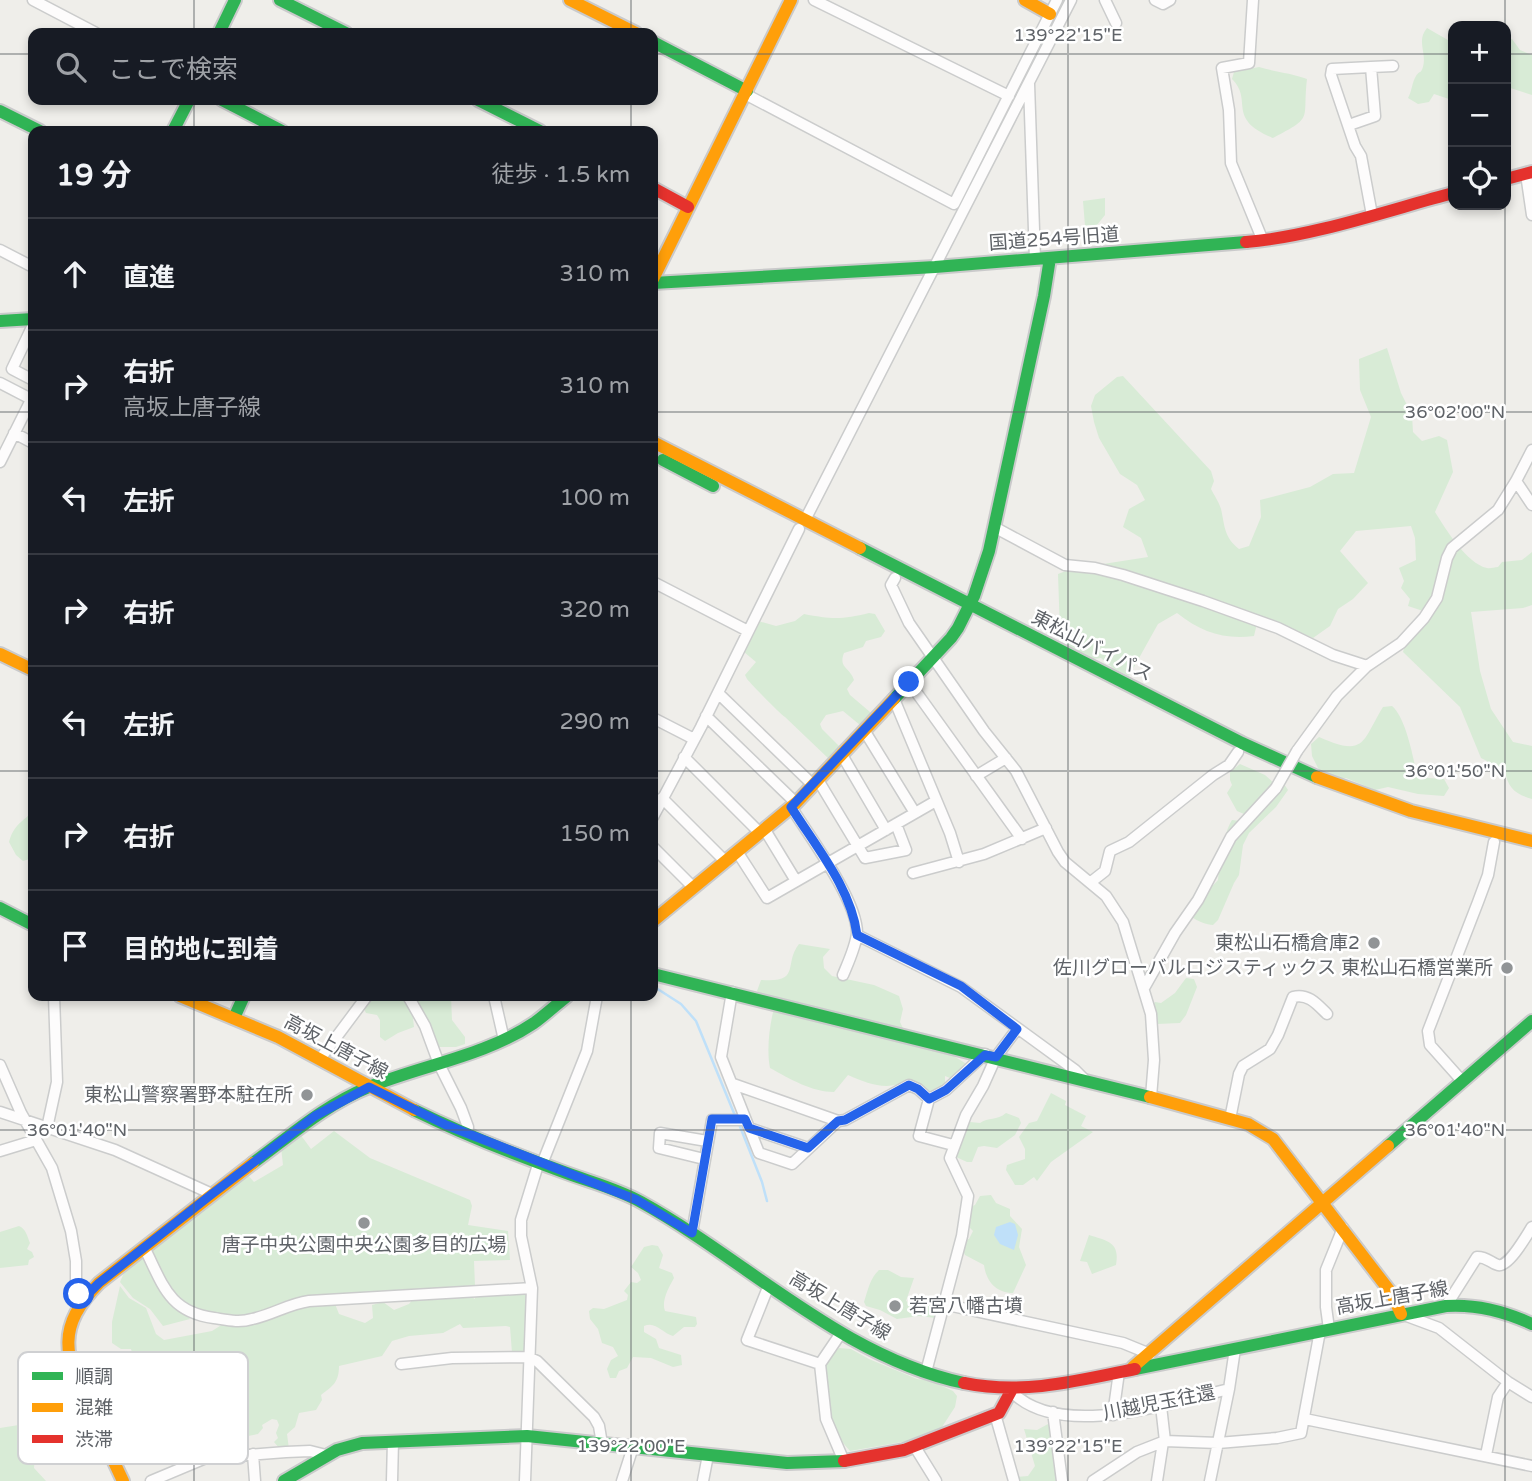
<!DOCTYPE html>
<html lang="ja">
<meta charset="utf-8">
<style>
:root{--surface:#171b24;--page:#20242c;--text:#f1f3f6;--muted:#9ea1a6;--line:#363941}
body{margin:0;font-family:"Varela Round","Noto Sans JP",sans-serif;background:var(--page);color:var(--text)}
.controls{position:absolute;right:21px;top:21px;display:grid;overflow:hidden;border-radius:14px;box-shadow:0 4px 10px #0003}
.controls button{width:63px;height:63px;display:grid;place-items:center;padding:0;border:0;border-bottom:2px solid var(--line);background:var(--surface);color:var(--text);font:35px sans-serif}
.stop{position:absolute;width:21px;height:21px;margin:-16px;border:5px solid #2563eb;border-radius:50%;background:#fff}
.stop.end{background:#2563eb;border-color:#fff;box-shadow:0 2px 7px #0008}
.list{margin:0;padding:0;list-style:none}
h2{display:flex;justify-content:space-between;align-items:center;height:91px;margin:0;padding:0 28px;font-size:30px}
h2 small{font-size:23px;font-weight:400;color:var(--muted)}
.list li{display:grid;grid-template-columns:46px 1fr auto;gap:21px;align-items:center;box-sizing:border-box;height:112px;padding:0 28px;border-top:2px solid var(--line)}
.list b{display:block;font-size:26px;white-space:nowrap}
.list p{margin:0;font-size:23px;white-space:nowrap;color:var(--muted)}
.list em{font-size:23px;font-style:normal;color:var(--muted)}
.icon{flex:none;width:38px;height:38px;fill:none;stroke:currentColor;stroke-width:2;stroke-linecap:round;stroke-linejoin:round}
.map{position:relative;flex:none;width:1532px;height:1481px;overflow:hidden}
.search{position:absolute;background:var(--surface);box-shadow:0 4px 10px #0003;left:28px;top:28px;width:630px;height:77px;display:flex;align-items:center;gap:18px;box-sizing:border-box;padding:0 24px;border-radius:14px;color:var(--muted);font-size:26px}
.panel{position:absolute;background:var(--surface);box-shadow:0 4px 10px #0003;left:28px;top:126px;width:630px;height:875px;border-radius:14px}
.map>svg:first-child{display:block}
</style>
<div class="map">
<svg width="1532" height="1481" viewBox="0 0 1532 1481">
<rect width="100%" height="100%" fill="#efeeea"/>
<path fill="#d8ebd6" d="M1427 28 1453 43V90L1449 99 1434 94 1429 102 1418 104 1408 98C1412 91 1412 82 1416 76 1421 69 1420 75 1423 67 1427 52 1416 41 1427 28Z
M1512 39 1520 50 1532 55V95L1507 87 1506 89V41Z
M1259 67C1275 72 1292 73 1307 79 1302 121 1315 116 1273 138 1225 118 1254 101 1232 79L1234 72Z
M1105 198V215L1097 225 1085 226 1083 201Z
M1387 348 1401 393 1412 415 1413 432 1422 441 1439 436 1447 440 1453 472 1435 512C1445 528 1467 564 1487 568 1490 569 1494 567 1498 567L1502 562 1522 560 1532 552V605L1523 608 1471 612 1480 671 1491 709 1513 742 1532 746V799C1515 794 1508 788 1505 771L1501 769 1489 770 1487 761 1481 758 1460 707 1403 652 1406 642 1429 613 1408 606 1410 599 1401 588 1404 581 1399 568 1416 560 1415 538 1411 526 1356 531 1340 551 1368 583 1353 599 1338 609 1330 626 1313 638 1259 615 1254 636C1224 640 1201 632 1177 613L1158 624 1129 676 1114 669 1101 658 1093 659 1067 646 1060 632 1058 574 1071 569 1148 557 1141 538 1123 527 1129 509 1145 500 1137 485 1120 474 1099 438 1094 422 1091 406 1095 395 1117 377 1123 376 1211 471 1214 481 1211 489C1214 495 1219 502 1221 509 1225 527 1224 537 1239 549L1249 546 1261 517 1260 500 1310 487 1333 474 1354 473 1371 417 1360 390 1359 359Z
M869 613 875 614 885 631 881 637 866 641 863 647 844 653C838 668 850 667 854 680L847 689 850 695 870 712 871 716 860 725 843 711 826 715 820 724 822 729 840 747 829 759 785 717C780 714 753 686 747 679L745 675 756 662 744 652 743 648 758 621 776 626 795 621 804 614C830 619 842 620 869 613Z
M1392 706C1405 717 1412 752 1416 770L1428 778 1444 779 1449 788 1444 796 1418 794 1388 787 1375 790 1346 778 1334 779 1321 774 1312 756 1311 744 1319 737C1366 758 1362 741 1383 707Z
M1240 764 1265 775 1275 784 1244 814 1237 811 1227 793 1232 785 1230 780V772Z
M1284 784 1288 790 1276 807 1249 833 1243 845 1239 875 1234 883 1218 920 1213 925C1207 925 1197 921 1192 917L1193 911 1199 908 1206 893 1218 880C1220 863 1223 834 1232 820L1248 822 1261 812Z
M33 808V858L23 861 16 855 9 842C15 820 27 822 33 808Z
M799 944 830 949 823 957 824 968 832 976 874 985 899 996 903 1009 900 1022 910 1043 947 1052 965 1063 967 1067 950 1078 945 1076V1088L931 1093 908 1081C886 1091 869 1084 848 1075L834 1092C812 1092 790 1079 770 1068 766 1048 770 1019 777 998L762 995 757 991 761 980C802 983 783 964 799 944Z
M1186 978 1194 979 1197 987 1186 1015 1180 1023 1157 1024 1149 1012 1155 1002 1161 1003 1175 993Z
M374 996H451L452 1020 465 1037V1044L456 1047H437L413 997 405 1000 412 1010 414 1027 398 1033 385 1041 380 1037V1020L377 1015 366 1013 363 1007Z
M1051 1093 1066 1101 1065 1105 1086 1116 1081 1126 1093 1132 1051 1162 1037 1181 1034 1177 1023 1185H1015L1006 1170 1007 1165 1025 1159V1149L1019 1137 1029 1123 1037 1121Z
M1006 1113 1019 1118 1021 1123 1015 1135 997 1148 984 1146 978 1147 972 1162H967L956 1157 955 1151 970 1122 980 1123C988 1117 997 1121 1006 1113Z
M334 1131 370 1158 470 1200 472 1206 468 1225 508 1231 510 1260 474 1261 475 1286 297 1298 282 1302 268 1310 240 1318 192 1311 172 1295 152 1254 153 1248 247 1174 254 1182 283 1165 281 1147 300 1134 311 1149Z
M991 1195 996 1203 1010 1209V1216L1022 1229 1019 1247 1026 1265 1013 1293C996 1293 986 1281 984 1265L965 1255 962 1249 965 1240 969 1239 973 1231 969 1227 970 1207 975 1205 980 1196Z
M19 1226C26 1229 27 1236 30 1243L27 1249 32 1252 34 1257 29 1260 28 1265 0 1268V1232Z
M1089 1235C1108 1241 1120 1242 1116 1265L1092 1274 1087 1262 1080 1261Z
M652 1245 658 1246 663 1255 659 1268 672 1273 674 1278C669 1287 661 1301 665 1311L696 1317 697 1324 695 1327H684L673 1336C662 1333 656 1321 644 1326V1332L656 1339 659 1348 681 1355 682 1365 673 1367 651 1358 633 1357 627 1368 619 1371 616 1378H610L607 1369 611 1360 618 1356 613 1347 602 1343 598 1329 590 1319 589 1311 593 1308 604 1309 627 1300 628 1295 624 1291 631 1282 637 1283 641 1280 638 1273 631 1267 644 1247Z
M143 1256 146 1257 190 1319 163 1326 150 1309 133 1298 120 1282 125 1270Z
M879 1270H888L901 1277 914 1278 906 1301 911 1304 921 1298 942 1300 936 1318 919 1316 897 1319 880 1310 866 1306 864 1302C868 1290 870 1278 879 1270Z
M120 1286 129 1298 146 1308 156 1334 164 1340 212 1331 223 1324 248 1326 268 1320 288 1306 335 1304 339 1314 365 1323 373 1318 372 1305 383 1302 394 1310 409 1304 413 1299 466 1294 475 1299V1295L523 1292 528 1297 524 1353H512L510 1327 506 1326 463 1328 460 1324 443 1333 409 1336 392 1341 382 1356 339 1366C339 1382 333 1386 321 1395L322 1400 316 1410 299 1413 295 1427 287 1434 289 1449H280L274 1442 278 1438 276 1433 279 1425 277 1420 272 1419 262 1425 263 1428 258 1434 248 1436 246 1433 239 1434 231 1427C219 1426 206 1420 194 1428L187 1425 180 1429 162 1428C148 1410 143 1387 131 1367L133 1356 131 1349H121L112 1343V1322Z
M839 1348 851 1349 869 1359 917 1379 931 1381 953 1391 957 1396 955 1407 942 1427 914 1440 850 1451 838 1437 831 1421 824 1367 828 1359Z
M40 1413 50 1414 54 1419 49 1445 45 1452 39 1449 35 1453 34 1468 46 1481H0V1428L25 1424 31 1417Z
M1048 1424 1051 1427 1060 1481H1016V1477L1028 1476 1035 1466 1024 1429 1037 1430Z"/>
<path fill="#bfe0f9" d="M1010 1222 1015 1224 1018 1235 1014 1250 1000 1244 994 1235 996 1227Z"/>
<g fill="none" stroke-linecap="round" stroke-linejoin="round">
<path stroke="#bfe0f9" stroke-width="2.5" d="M653 986 681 1004 696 1021 736 1118
M739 1124 762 1182 767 1201"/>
<defs>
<path id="street" d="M33 0 96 33
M814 0 1009 96
M1105 0 1116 23
M1155 0 1163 4 1170 0
M1253 0 1249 63 1222 68 1229 110 1231 163 1263 241
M1371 67 1393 66
M1029 84 1035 259
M745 94 954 204 1057 0
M1349 125 1375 116 1371 67 1332 69 1331 75 1355 146 1361 156 1372 215
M1526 174 1532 215
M0 250 33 267
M33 325 12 369 33 380
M0 383 33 400
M14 433 33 443
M0 462 33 396
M1516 481 1532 505
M805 520 1071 0
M994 527 1065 565 1095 568 1123 575 1203 601 1278 628 1333 655 1367 666
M895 578 891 585 909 623 984 731 1016 771 1058 852 1065 862 1106 896 1123 922 1151 1014 1154 1060 1151 1097
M653 582 748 631
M909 682 1022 839
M718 693 813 785
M894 699 950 833 959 862
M706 716 796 803
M653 718 694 739
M864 730 915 813
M1297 751 1337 696 1367 666 1401 643 1424 618 1437 598 1447 558 1452 548 1498 510 1516 481 1532 450
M842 755 886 830
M684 757 760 833
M976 776 1006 758
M818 780 865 858 906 850 896 824
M662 798 726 862
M791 807C810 837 857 900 857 933 856 946 848 963 843 975
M653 817 701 727 799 529
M765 830 796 881
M653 847 694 888
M738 853 767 898 936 801
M913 873 984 854 1046 828
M1091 882 1105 871 1110 851 1129 842 1213 775 1229 765 1238 752
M857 935 961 987 1075 1070 1084 1079
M1144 988 1175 933 1198 900 1231 837 1276 788
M732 992 721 1057 759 1153 792 1164 838 1121 733 1084
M408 996 425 1026 439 1064 461 1108 468 1127 467 1133
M494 996 504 1040
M320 1059 367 996
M0 1065 21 1113 52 1168 71 1231 76 1261V1283L83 1299
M1463 1082 1430 1045 1428 1031 1478 902 1488 875 1494 842
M0 1112 115 1150 212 1194
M1230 1119 1239 1074 1243 1066 1270 1049 1278 1035 1293 997C1308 993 1317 1004 1327 1014
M838 1121 845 1120 909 1085 918 1089 929 1099
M47 1128 57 1082 54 996
M749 1128 808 1148
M953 1145 919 1136 929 1099 946 1090 985 1054
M0 1151 36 1140
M704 1159 659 1148 660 1133 707 1141
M692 1233 712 1120H745
M145 1249C163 1285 169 1312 214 1318 227 1320 239 1323 252 1319 272 1315 288 1304 309 1301L532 1288
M769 1285 747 1340 820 1364
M943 1304 1123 1343 1150 1354
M1446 1306 1477 1257C1488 1257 1490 1263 1498 1265 1508 1268 1527 1235 1532 1227
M1404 1315 1439 1328 1508 1382 1532 1397
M1329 1329 1326 1307V1270L1343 1228
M841 1333 820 1364 826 1419 843 1459
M401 1364 452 1358 528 1357 537 1361 594 1417 599 1426 602 1444
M926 1372 962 1236 968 1196 950 1158 966 1115 983 1086 996 1057 1017 1029
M1011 1391C1058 1441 1171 1403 1229 1389
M1161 1406 1165 1441
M1053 1412 1062 1481
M995 1414 1014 1481
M1113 1415 1119 1372
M1305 1419 1532 1466
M915 1447 936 1481
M253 1454 255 1481
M1486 1455 1498 1397 1508 1382
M151 1481 206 1458 286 1452 310 1451 326 1455
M392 1481 393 1441
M525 1481 532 1288 521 1236V1220L537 1168 544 1159 587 1051 597 996
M622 1481 633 1447
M703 1481 708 1455
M1093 1481 1137 1452 1165 1441 1218 1443 1277 1438 1301 1433 1320 1331
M1157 1481 1163 1442
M1210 1481 1229 1389 1235 1349"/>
<path id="fast" d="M280 0 346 33
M219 33 235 0
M653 42 747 91
M222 100 282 131
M478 100 540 131
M0 111 40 131
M173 131 189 100
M653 283 935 267 1246 242
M0 321 33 319
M663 460 713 486
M860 548 1242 743 1317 777
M894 699 951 638 958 628 974 596 989 551 1044 296 1050 258
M0 908 33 925
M653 974 1150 1097
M234 1018 244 996
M414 1110C461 1133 511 1153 561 1171 587 1181 616 1188 641 1202 748 1261 842 1357 964 1383
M1388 1146 1532 1021
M253 1163C290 1136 326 1104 369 1087 423 1065 485 1056 534 1023 545 1015 556 1005 567 996
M1135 1369 1446 1306C1477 1304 1504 1311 1532 1324
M284 1481 337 1450 362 1443 527 1436 787 1463 844 1461"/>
<path id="slow" d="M570 0 636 33
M1025 0 1050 14
M653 279 791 0
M653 442 860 548
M0 654 33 670
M1317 777 1411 811 1532 841
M653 921 796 803 894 699
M180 996 278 1037 414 1110
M1150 1097 1248 1124 1273 1139 1392 1294 1401 1314
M1133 1367 1388 1146
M123 1481C111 1456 100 1431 88 1406 64 1355 56 1327 99 1283L253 1163"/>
<path id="jam" d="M1506 179 1532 172
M653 188 688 207
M1246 242C1311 237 1389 210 1453 193
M964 1383C1023 1395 1077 1381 1135 1369
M844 1461 904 1450 999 1413 1011 1391"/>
</defs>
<use href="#street" stroke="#cbcccc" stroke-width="13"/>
<use href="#fast" stroke="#cacacb" stroke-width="16"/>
<use href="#slow" stroke="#cacacb" stroke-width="16"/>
<use href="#jam" stroke="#cacacb" stroke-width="16"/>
<use href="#street" stroke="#fdfcfc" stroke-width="10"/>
<use href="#fast" stroke="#30b455" stroke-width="12"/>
<use href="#slow" stroke="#ff9f0a" stroke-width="12"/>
<use href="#jam" stroke="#e5322d" stroke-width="12"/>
<defs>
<path id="street-bridge" d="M1276 788 1297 751"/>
</defs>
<use href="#street-bridge" stroke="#cbcccc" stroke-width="13" stroke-linecap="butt"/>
<use href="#street-bridge" stroke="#fdfcfc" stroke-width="10"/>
</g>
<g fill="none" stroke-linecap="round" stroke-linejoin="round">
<path stroke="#2563eb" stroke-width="9" d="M79 1294 83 1299 99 1283 212 1194 315 1116 369 1087 446 1125 637 1200 692 1233 712 1119H745L749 1128 808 1148 838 1121 845 1120 909 1085 918 1089 929 1099 946 1090 985 1055 996 1057 1017 1029 961 986 857 935C851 888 816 847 791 807L909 682"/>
</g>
<path fill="none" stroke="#5f6368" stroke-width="2" stroke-opacity="0.45" d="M194 0V33M631 0V33M1068 0V1481M1505 0V26M0 54H33M653 54H1453M1506 54H1532M194 100V131M631 100V131M1505 205V1481M0 412H33M653 412H1532M0 771H33M653 771H1532M194 996V1481M631 996V1481M0 1130H1532"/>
<g fill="#919496" stroke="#fff" stroke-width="2.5">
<circle cx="1374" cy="943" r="7"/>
<circle cx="1507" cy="968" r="7"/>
<circle cx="307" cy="1095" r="7"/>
<circle cx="364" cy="1223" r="7"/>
<circle cx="895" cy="1306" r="7"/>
</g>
<g text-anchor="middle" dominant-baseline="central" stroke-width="5" stroke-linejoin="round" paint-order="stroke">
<g font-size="19" fill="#5f6368" stroke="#fff">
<text transform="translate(1054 239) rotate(-4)">国道254号旧道</text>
<text transform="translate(1092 646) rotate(27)">東松山バイパス</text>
<text transform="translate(336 1047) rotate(28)">高坂上唐子線</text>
<text transform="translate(1392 1298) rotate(-10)">高坂上唐子線</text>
<text transform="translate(840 1306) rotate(31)">高坂上唐子線</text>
<text transform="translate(1159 1403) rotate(-11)">川越児玉往還</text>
</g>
<g font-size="19" fill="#5f6368" stroke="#fff" text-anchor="end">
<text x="1360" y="943">東松山石橋倉庫2</text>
<text x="1493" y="968">佐川グローバルロジスティックス 東松山石橋営業所</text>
<text x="293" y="1095">東松山警察署野本駐在所</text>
<text x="364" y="1245" text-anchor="middle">唐子中央公園中央公園多目的広場</text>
<text x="909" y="1306" text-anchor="start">若宮八幡古墳</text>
</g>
</g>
<rect x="18" y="1352" width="230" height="112" rx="10" fill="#fff" stroke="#cfd0d2" stroke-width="2"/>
<rect x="32" y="1372" width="31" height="8" fill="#30b455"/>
<rect x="32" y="1403" width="31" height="9" fill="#ff9f0a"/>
<rect x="32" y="1435" width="31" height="8" fill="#e5322d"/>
<g font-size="19" fill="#5f6368">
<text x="75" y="1383">順調</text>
<text x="75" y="1414">混雑</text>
<text x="75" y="1446">渋滞</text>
</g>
<g font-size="18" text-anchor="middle" fill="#5f6368" stroke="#fff" stroke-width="5" stroke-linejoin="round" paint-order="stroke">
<text x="1068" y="41">139°22'15"E</text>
<text x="1455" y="418">36°02'00"N</text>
<text x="1455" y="777">36°01'50"N</text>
<text x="77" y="1136">36°01'40"N</text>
<text x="1455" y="1136">36°01'40"N</text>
<text x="631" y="1452">139°22'00"E</text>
<text x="1068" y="1452">139°22'15"E</text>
</g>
</svg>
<div class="controls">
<button>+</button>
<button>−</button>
<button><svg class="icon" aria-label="locate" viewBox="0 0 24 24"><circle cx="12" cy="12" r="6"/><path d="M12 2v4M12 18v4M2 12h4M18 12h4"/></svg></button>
</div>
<div class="stop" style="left:79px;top:1294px"></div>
<div class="stop end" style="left:909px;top:682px"></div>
<div class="search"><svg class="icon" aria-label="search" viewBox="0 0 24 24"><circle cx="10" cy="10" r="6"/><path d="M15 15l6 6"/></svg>ここで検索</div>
<section class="panel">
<h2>19 分<small>徒歩 · 1.5 km</small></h2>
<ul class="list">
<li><svg class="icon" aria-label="ahead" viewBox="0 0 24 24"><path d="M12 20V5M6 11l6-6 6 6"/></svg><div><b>直進</b></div><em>310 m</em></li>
<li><svg class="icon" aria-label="right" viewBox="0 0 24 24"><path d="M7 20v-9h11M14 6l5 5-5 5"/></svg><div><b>右折</b><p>高坂上唐子線</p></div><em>310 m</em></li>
<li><svg class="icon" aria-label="left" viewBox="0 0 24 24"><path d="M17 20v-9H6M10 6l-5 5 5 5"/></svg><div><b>左折</b></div><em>100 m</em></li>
<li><svg class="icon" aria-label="right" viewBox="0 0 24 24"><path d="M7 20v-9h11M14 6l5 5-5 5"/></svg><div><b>右折</b></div><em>320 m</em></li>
<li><svg class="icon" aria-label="left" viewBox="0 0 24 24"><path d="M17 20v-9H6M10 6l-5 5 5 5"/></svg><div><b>左折</b></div><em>290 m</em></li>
<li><svg class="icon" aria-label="right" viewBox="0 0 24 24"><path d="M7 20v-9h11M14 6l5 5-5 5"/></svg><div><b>右折</b></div><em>150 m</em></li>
<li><svg class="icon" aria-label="arrive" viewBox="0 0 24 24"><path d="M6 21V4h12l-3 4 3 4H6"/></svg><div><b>目的地に到着</b></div></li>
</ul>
</section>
</div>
